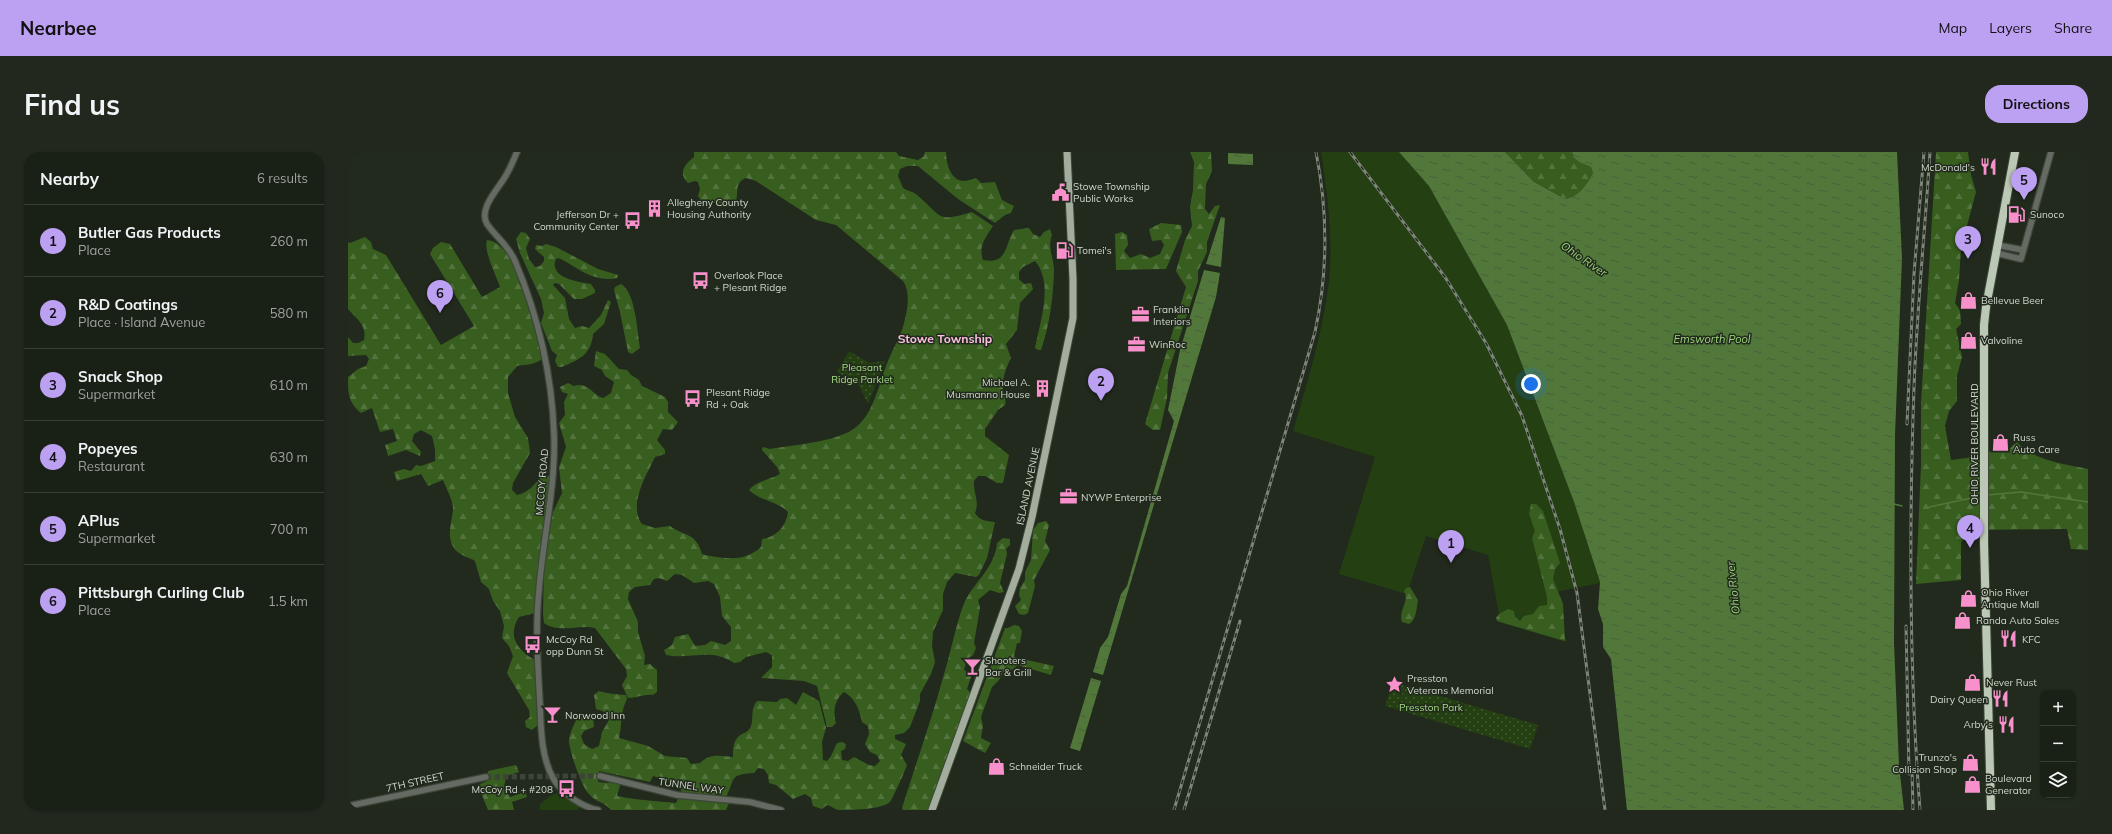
<!DOCTYPE html>
<meta charset="utf-8">
<style>
:root{--surface:#192015;--page:#22281e;--text:#f1f3f6;--muted:#9fa3a0;--line:#373e34;--accent:#bca0f2}
body{margin:0;font-family:Mulish,sans-serif;background:var(--page);color:var(--text)}
.controls{position:absolute;right:12px;bottom:12px;display:grid;overflow:hidden;border-radius:8px;box-shadow:0 1px 3px #0004}
.controls button{width:36px;height:36px;display:grid;place-items:center;padding:0;border:0;border-bottom:1px solid var(--line);background:var(--surface);color:var(--text);font:20px sans-serif}
.you{position:absolute;left:1183px;top:232px;width:14px;height:14px;margin:-10px;border:3px solid #fff;border-radius:50%;background:#1a73e8;box-shadow:0 0 0 6px #1a73e833}
.badge{display:grid;place-items:center;width:26px;height:26px;border-radius:50%;background:var(--accent);color:#111;font-size:13px;font-weight:700}
.pin{position:absolute;translate:-50% -33px;filter:drop-shadow(0 1px 2px #0008)}
.pin::after{content:'';position:absolute;top:21px;width:14px;height:12px;background:inherit;clip-path:polygon(0 0,100% 0,50% 100%)}
.list{margin:0;padding:0;list-style:none}
h2{display:flex;justify-content:space-between;align-items:center;height:52px;margin:0;padding:0 16px;font-size:17px}
h2 small{font-size:13px;font-weight:400;color:var(--muted)}
.list li{display:grid;grid-template-columns:26px 1fr auto;gap:12px;align-items:center;box-sizing:border-box;height:72px;padding:0 16px;border-top:1px solid var(--line)}
.list b{display:block;font-size:15px;white-space:nowrap}
.list p{margin:0;font-size:13px;white-space:nowrap;color:var(--muted)}
.list em{font-size:13px;font-style:normal;color:var(--muted)}
.icon{flex:none;width:22px;height:22px;fill:none;stroke:currentColor;stroke-width:2;stroke-linecap:round;stroke-linejoin:round}
.map{position:relative;flex:none;width:1740px;height:658px;overflow:hidden;border-radius:16px}
header{display:flex;align-items:center;gap:24px;box-sizing:border-box;height:56px;padding:0 20px;background:var(--accent);color:#111}
header strong{font-size:19px}
nav{display:flex;gap:22px;margin-inline-start:auto;font-size:14px}
.intro{display:flex;align-items:center;justify-content:space-between;box-sizing:border-box;height:96px;padding:0 24px}
h1{margin:0;font-size:28px}
.button{padding:10px 18px;border-radius:16px;background:var(--accent);color:#111;font-size:14px;font-weight:700}
main{display:flex;gap:24px;padding:0 24px}
aside{flex:1;background:var(--surface);border-radius:16px;box-shadow:0 1px 3px #0004}
.map>svg:first-child{display:block}
</style>
<header>
<strong>Nearbee</strong>
<nav><a>Map</a><a>Layers</a><a>Share</a></nav>
</header>
<div class="intro"><h1>Find us</h1><a class="button">Directions</a></div>
<main>
<aside>
<h2>Nearby<small>6 results</small></h2>
<ul class="list">
<li><span class="badge">1</span><div><b>Butler Gas Products</b><p>Place</p></div><em>260 m</em></li>
<li><span class="badge">2</span><div><b>R&amp;D Coatings</b><p>Place · Island Avenue</p></div><em>580 m</em></li>
<li><span class="badge">3</span><div><b>Snack Shop</b><p>Supermarket</p></div><em>610 m</em></li>
<li><span class="badge">4</span><div><b>Popeyes</b><p>Restaurant</p></div><em>630 m</em></li>
<li><span class="badge">5</span><div><b>APlus</b><p>Supermarket</p></div><em>700 m</em></li>
<li><span class="badge">6</span><div><b>Pittsburgh Curling Club</b><p>Place</p></div><em>1.5 km</em></li>
</ul>
</aside>
<div class="map">
<svg width="1740" height="658" viewBox="0 0 1740 658">
<defs>
<pattern id="forest-firs" width="22" height="20" patternUnits="userSpaceOnUse"><rect width="22" height="20" fill="#375e1f"/><path d="M5 1l3.5 6h-7zM16 11l3.5 6h-7z" fill="#53743e"/></pattern>
<pattern id="park-dots" width="8" height="8" patternUnits="userSpaceOnUse"><rect width="8" height="8" fill="#244012"/><path d="M2 2h.1M6 6h.1" fill="none" stroke="#435b33" stroke-width="1.8" stroke-linecap="round"/></pattern>
<pattern id="water-ripples" width="26" height="14" patternUnits="userSpaceOnUse"><rect width="26" height="14" fill="#51783a"/><path d="M2 4q2-2 4 0t4 0M15 11q2-2 4 0t4 0" fill="none" stroke="#495f3c"/></pattern>
</defs>
<rect width="100%" height="100%" fill="#212a1c"/>
<path fill="#244012" d="M973 0H1051L1081 34 1159 173 1226 350 1252 431 1208 440 1218 490 1151 470 1152 467 1140 403 1078 384 1059 442 991 422 1027 305 945 279C959 232 973 186 980 137 986 92 980 45 973 0Z
M209 641 217 643 232 655 230 658H192V652L202 644Z"/>
<path fill="url(#forest-firs)" d="M346 0H548L551 4 570 8 576 4 577 0H598C598 10 602 28 615 29 619 29 624 27 628 26L633 31 647 30 654 48 666 54 663 61 657 63 647 71 610 47 570 14H559L552 17 550 24 555 36C560 39 566 40 569 43 595 65 588 71 624 60L645 74C638 85 630 94 635 108 660 113 657 92 666 78L681 76 685 82 692 85 696 80 702 77 704 83C699 96 706 106 706 119 705 146 702 172 693 198H690L687 196C692 170 706 131 687 109L675 115 671 120V127L676 132 683 131 685 137 672 151 669 178 658 192 663 206C658 216 654 226 655 238 655 244 659 247 657 253L650 258 637 277V284L661 303 655 331H649L637 324H630L626 329C625 341 632 349 627 361 632 369 638 369 647 370L639 406 631 423 628 425 607 421 599 430 595 442V458L585 480 584 494 587 510 583 522 572 542V549L562 575 556 581 547 583V587L558 592 553 603 559 613C557 619 545 646 542 650 531 658 504 658 490 658 487 657 483 654 479 653L474 657 465 654 463 646 457 642 445 647 428 633 421 631 420 623 416 617 410 616 406 621C379 622 388 629 377 646L334 640 329 631 305 624 302 630 251 619 250 630 260 631 265 627 273 630 269 644C287 648 309 649 328 651L331 644 382 649 378 658H263C255 649 247 650 241 642 234 636 220 596 221 587 222 580 226 573 229 566L236 564H245L246 575 236 579 233 584 236 592 244 597 251 594 254 580 261 568 260 561 248 557 246 543 251 539C260 542 268 542 278 543L279 547C271 564 275 570 271 586L300 594 317 604 339 606 343 612 352 611C362 601 372 604 385 605 385 598 385 589 391 584 396 580 400 581 403 574 406 565 402 557 409 549L429 550 432 547 439 546 448 553 455 540 471 549 478 576 474 590 475 608 479 609 483 604 489 591 494 590 498 592 497 597 493 599 494 608 500 609 506 605 521 613 527 614 532 609 529 603 522 600 517 592 521 582 520 574 514 570C511 557 508 547 496 540 486 548 485 560 488 571L484 575H479L469 534 456 529 413 526 424 515V503L418 500 398 505 392 510 386 511C363 495 342 508 318 503L316 498 324 493 327 485 340 482 347 494 357 493 363 489 377 493 383 489V475L374 464 372 445 366 432 360 429 346 431 334 423 327 422 319 429 311 426 306 427 302 433 287 435 281 440 280 447 290 470V480L297 504 296 513 302 512 309 518V540L305 543C296 542 289 546 280 546L274 533 279 524 278 517 247 476C231 472 211 482 196 471L195 462 196 411 205 360 214 341 211 315 218 295 211 271 217 263 216 250 220 242 214 240 212 235 220 231 226 234C240 229 244 243 255 246L263 241 266 230 257 224 254 218 246 214 248 199 257 202 271 217 279 218 283 223 291 228 294 234 317 245 320 250V260L330 270 324 278 315 277 309 288 317 298V302L307 305C298 324 280 353 294 372L307 376 322 374C337 385 348 380 354 402L357 403C378 407 397 410 413 395L414 387C428 385 438 375 440 360 429 349 412 349 401 338 407 330 423 327 432 322L429 315 414 298 415 295 422 297C445 293 485 290 504 278 526 265 531 230 540 209 546 194 554 183 557 167 560 155 562 139 555 129L488 73 468 68 408 29 398 26C385 31 392 41 387 52L354 50 350 44 352 37 350 30 347 29 340 31C330 21 336 13 346 5Z
M842 0H863L864 19 858 32 857 57 861 62 867 54 872 53 859 90V100L850 119V129L820 221 819 246 812 278H805L797 272 838 135 828 119 837 88 844 74 842 55 845 38 846 10Z
M1157 0H1224L1225 5 1231 10 1243 15 1245 21C1239 32 1231 45 1217 47L1186 30Z
M1588 0H1620L1623 23 1628 40 1613 96 1611 128 1607 151 1612 158 1613 172 1608 177 1614 205 1609 224V249L1601 259 1597 274 1603 308 1619 306 1635 300 1659 299 1669 290C1686 309 1716 312 1740 317V398L1723 397 1719 377 1627 378 1613 390V428L1568 432 1573 312V251Z
M813 71 833 73 834 80 818 117 768 118 767 82 774 80 779 83 780 93 776 99 782 106 793 102 802 106 812 102 816 93 813 88 804 89 801 77Z
M173 80 178 81 182 87 178 96 181 107 187 115 192 114 196 109V105L187 97 188 93 194 94 198 92 208 95 250 117 270 123 269 126C247 131 231 117 213 107L209 106 207 109C203 127 231 130 243 132L247 138V141L234 147H226L211 132 207 131 205 133 217 146 221 167 227 176 234 174 241 176 253 163 260 148 263 150 256 172 245 182C243 203 232 207 214 215H210L207 209 209 203 204 199 193 171 196 161 193 147 172 101 168 87Z
M17 85 23 90 25 97 38 103 93 193 126 174 82 102 85 96 93 90 102 92 134 145 152 135C148 123 135 98 139 88 170 91 186 169 194 196L195 206C188 213 179 212 169 214L160 225V241L167 265 180 286 182 301 165 331 164 338 169 343C180 341 188 332 194 322L204 325 187 461 171 465C158 486 171 499 190 510L193 570 184 578 178 575 177 569 182 565 181 558 159 521 165 504 161 494 154 486 156 474 152 459 145 449 141 437 133 430 127 409C123 406 120 406 116 404 95 394 103 374 105 358 106 350 98 336 95 328L80 334 73 322 49 329 46 320 56 317 63 319 68 313 73 314 87 309V297L84 284 73 278 66 282 64 289 73 300 72 304 58 298 40 304 37 293 49 289 45 277 32 280 24 256 13 261C0 250 0 241 0 225L10 217 18 214 21 207 18 203 0 204V185L5 191H10L16 188C19 173 9 167 0 157V90L2 91Z
M273 132C288 141 289 179 292 196L284 202 280 200 272 160 266 138 267 135Z
M1183 352H1188L1195 359 1212 411 1207 417 1205 427 1215 452 1217 489 1149 469 1148 466 1151 462 1160 457 1166 459 1167 465 1172 469 1176 464 1185 462 1191 454 1199 453V445L1184 386 1187 379 1181 362Z
M698 369 701 373 697 389 702 398 686 428 687 434 680 461 676 463 671 462 667 454 673 448 671 443 672 436 677 428V420L683 408 685 378 690 371Z
M655 386 662 387V393L658 397 659 402 652 431 656 440 651 441 642 438 630 448 632 456 626 491 628 496 625 503 619 507 616 518 624 522 619 537 625 543 583 658H555L554 656C568 611 584 567 596 522 603 500 607 476 615 454 624 431 647 417 649 391Z
M1062 435 1070 448C1068 457 1069 467 1061 472L1054 470C1050 458 1062 450 1056 439L1058 436Z
M666 473 671 474 674 479 672 491H669L666 505 706 514 703 523 670 513 665 517 655 520 651 528 644 535 633 565 635 574 633 586 643 591 637 601 615 589 657 476H660Z
M168 613 171 620 158 624 156 636 162 645 177 640 179 645 164 650 166 658H140L130 633 139 629 140 619Z"/>
<path fill="url(#park-dots)" d="M501 199 521 211 537 209 520 252 510 232 489 220Z
M1045 530 1190 573 1182 597 1037 554Z"/>
<path fill="url(#water-ripples)" d="M1051 0H1157L1186 30 1217 47C1231 45 1239 32 1245 21L1243 15 1231 10 1225 5 1224 0H1549L1554 106 1547 283 1546 491 1551 613 1556 658H1279L1263 507 1255 495V472L1250 457 1252 430 1226 350 1159 173 1081 34Z
M880 1 905 2V13L880 12Z
M873 65 877 66 873 115 858 112Z
M856 118 872 121 868 145 755 523 745 520 752 496 760 485 773 442 779 434 826 269 820 258 832 198Z
M743 526 753 529 732 599 722 596Z"/>
<g fill="none" stroke-linecap="round" stroke-linejoin="round">
<path stroke="#51783a" stroke-width="1.5" d="M1639 343 1673 340 1740 350
M1546 352 1554 354
M1581 355 1633 344"/>
<path stroke="#3b4437" stroke-width="5.5" stroke-dasharray="5.5 3" stroke-linecap="butt" d="M138 625 252 624"/>
<defs>
<path id="minor" d="M169 0C165 9 162 17 157 25 150 37 130 57 139 72 148 85 161 94 167 109 190 164 204 222 206 282 208 334 195 386 191 438 187 476 190 514 192 552 193 576 193 605 205 626 213 641 234 655 250 658
M1649 93 1675 98
M1648 101 1673 107 1703 0
M252 624 329 643 402 650 433 658
M0 654 138 625"/>
<path id="major" d="M584 658 671 417 684 365 725 166V127L719 0"/>
<path id="highway" d="M1643 658 1636 390V173L1638 155 1667 0"/>
</defs>
<use href="#minor" stroke="#3d4638" stroke-width="8"/>
<use href="#major" stroke="#3d4638" stroke-width="9"/>
<use href="#highway" stroke="#3d4638" stroke-width="10"/>
<use href="#minor" stroke="#656a63" stroke-width="5.5"/>
<use href="#major" stroke="#a3ad9e" stroke-width="7"/>
<use href="#highway" stroke="#bcc8b6" stroke-width="8"/>
<defs>
<path id="rail" d="M1002 0 1097 125 1138 191 1174 264 1212 377 1229 441 1257 658
M1559 272 1566 122 1576 0
M1558 474 1561 622
M1564 616 1565 658
M826 658 967 180C980 120 980 60 968 0
M836 658 892 469
M1572 658C1561 517 1561 375 1566 235 1569 156 1577 78 1582 0"/>
</defs>
<use href="#rail" stroke="#7e857a" stroke-width="3"/>
<use href="#rail" stroke="#212a1c" stroke-width="1.5" stroke-dasharray="4.5" stroke-linecap="butt"/>
</g>
<defs>
<symbol id="restaurant-bare" viewBox="-9 -9 18 18"><path d="M-5-6h1v4h1v-4h1v4h1v-4h1v5L-1.5 .5V6h-2V.5L-5-1ZM5-6V6H3V1.5H1.5Q1.5-4 5-6Z" fill="#f890cc" stroke="#212a1c" stroke-width="2.5" paint-order="stroke"/></symbol>
<symbol id="civic-bare" viewBox="-9 -9 18 18"><path d="M-.6-6.5H3V-4.5H.6V-3L4-1V1h2V6H-6V1h2V-1L-.6-3ZM-1.2 2.5V6h2.4V2.5Z" fill="#f890cc" stroke="#212a1c" stroke-width="2.5" paint-order="stroke"/></symbol>
<symbol id="building-bare" viewBox="-9 -9 18 18"><path d="M-4-6H4V6H1V3H-1V6H-4ZM-2.5-4.3h1.7v1.8h-1.7ZM.8-4.3h1.7v1.8H.8ZM-2.5-1h1.7V.8h-1.7ZM.8-1h1.7V.8H.8Z" fill="#f890cc" stroke="#212a1c" stroke-width="2.5" paint-order="stroke"/></symbol>
<symbol id="fuel-bare" viewBox="-9 -9 18 18"><path d="M-5.5-6h7V0h2V4h1.3V-2.5L3-4.5l.8-.8L6-3V5H2.5V1h-1V6h-7ZM-4.2-4.7v3.2H.2V-4.7Z" fill="#f890cc" stroke="#212a1c" stroke-width="2.5" paint-order="stroke"/></symbol>
<symbol id="bus-bare" viewBox="-9 -9 18 18"><path d="M-5-6H5V4H4V6H2V4H-2V6H-4V4H-5ZM-3.5-4V0h7V-4ZM-3.5 1.2v1.5H-2V1.2ZM2 1.2v1.5H3.5V1.2Z" fill="#f890cc" stroke="#212a1c" stroke-width="2.5" paint-order="stroke"/></symbol>
<symbol id="shop-bare" viewBox="-9 -9 18 18"><path d="M-5-2.5h2.3a2.7 3.5 0 0 1 5.4 0H5L5.5 6h-11ZM-1.5-2.5h3a1.5 2.3 0 0 0-3 0Z" fill="#f890cc" stroke="#212a1c" stroke-width="2.5" paint-order="stroke"/></symbol>
<symbol id="office-bare" viewBox="-9 -9 18 18"><path d="M-6-3h4V-5.5h4V-3h4V5H-6ZM-1-4.5V-3h2v-1.5ZM-6 0V1H6V0Z" fill="#f890cc" stroke="#212a1c" stroke-width="2.5" paint-order="stroke"/></symbol>
<symbol id="bar-bare" viewBox="-9 -9 18 18"><path d="M-6-5H6L.8 .8V4.5H3.5V6h-7V4.5H-.8V.8Z" fill="#f890cc" stroke="#212a1c" stroke-width="2.5" paint-order="stroke"/></symbol>
<symbol id="sight-bare" viewBox="-9 -9 18 18"><path d="M0-6L1.8-2.2L6-1.7L2.9 1.2L3.7 5.4L0 3.3L-3.7 5.4L-2.9 1.2L-6-1.7L-1.8-2.2Z" fill="#f890cc" stroke="#212a1c" stroke-width="2.5" paint-order="stroke"/></symbol>
</defs>
<g fill-rule="evenodd">
<use href="#restaurant-bare" x="1628" y="2" width="25" height="25"/>
<use href="#civic-bare" x="700" y="28" width="25" height="25"/>
<use href="#building-bare" x="294" y="44" width="25" height="25"/>
<use href="#fuel-bare" x="1656" y="50" width="25" height="25"/>
<use href="#bus-bare" x="272" y="56" width="25" height="25"/>
<use href="#fuel-bare" x="704" y="86" width="25" height="25"/>
<use href="#bus-bare" x="340" y="116" width="25" height="25"/>
<use href="#shop-bare" x="1608" y="136" width="25" height="25"/>
<use href="#office-bare" x="780" y="150" width="25" height="25"/>
<use href="#shop-bare" x="1608" y="176" width="25" height="25"/>
<use href="#office-bare" x="776" y="180" width="25" height="25"/>
<use href="#building-bare" x="682" y="224" width="25" height="25"/>
<use href="#bus-bare" x="332" y="234" width="25" height="25"/>
<use href="#shop-bare" x="1640" y="278" width="25" height="25"/>
<use href="#office-bare" x="708" y="332" width="25" height="25"/>
<use href="#shop-bare" x="1608" y="434" width="25" height="25"/>
<use href="#shop-bare" x="1602" y="456" width="25" height="25"/>
<use href="#restaurant-bare" x="1648" y="474" width="25" height="25"/>
<use href="#bus-bare" x="172" y="480" width="25" height="25"/>
<use href="#bar-bare" x="612" y="502" width="25" height="25"/>
<use href="#shop-bare" x="1612" y="518" width="25" height="25"/>
<use href="#sight-bare" x="1034" y="520" width="25" height="25"/>
<use href="#restaurant-bare" x="1640" y="534" width="25" height="25"/>
<use href="#bar-bare" x="192" y="550" width="25" height="25"/>
<use href="#restaurant-bare" x="1646" y="560" width="25" height="25"/>
<use href="#shop-bare" x="1610" y="598" width="25" height="25"/>
<use href="#shop-bare" x="636" y="602" width="25" height="25"/>
<use href="#shop-bare" x="1612" y="620" width="25" height="25"/>
<use href="#bus-bare" x="206" y="624" width="25" height="25"/>
</g>
<g text-anchor="middle" dominant-baseline="central" stroke-width="3" stroke-linejoin="round" paint-order="stroke">
<g font-size="10" fill="#d1d7ce" stroke="#212a1c" text-anchor="start">
<text x="1627" y="15" text-anchor="end">McDonald's</text>
<text x="725" y="34">Stowe Township<tspan x="725" dy="12">Public Works</tspan></text>
<text x="319" y="50">Allegheny County<tspan x="319" dy="12">Housing Authority</tspan></text>
<text x="271" y="62" text-anchor="end">Jefferson Dr +<tspan x="271" dy="12">Community Center</tspan></text>
<text x="1682" y="62">Sunoco</text>
<text x="729" y="98">Tomei's</text>
<text x="366" y="123">Overlook Place<tspan x="366" dy="12">+ Plesant Ridge</tspan></text>
<text x="1633" y="148">Bellevue Beer</text>
<text x="805" y="157">Franklin<tspan x="805" dy="12">Interiors</tspan></text>
<text x="1633" y="188">Valvoline</text>
<text x="801" y="192">WinRoc</text>
<text x="682" y="230" text-anchor="end">Michael A.<tspan x="682" dy="12">Musmanno House</tspan></text>
<text x="358" y="240">Plesant Ridge<tspan x="358" dy="12">Rd + Oak</tspan></text>
<text x="1665" y="285">Russ<tspan x="1665" dy="12">Auto Care</tspan></text>
<text x="733" y="345">NYWP Enterprise</text>
<text x="1633" y="440">Ohio River<tspan x="1633" dy="12">Antique Mall</tspan></text>
<text x="1628" y="468">Randa Auto Sales</text>
<text x="198" y="487">McCoy Rd<tspan x="198" dy="12">opp Dunn St</tspan></text>
<text x="1674" y="487">KFC</text>
<text x="637" y="508">Shooters<tspan x="637" dy="12">Bar &amp; Grill</tspan></text>
<text x="1059" y="526">Presston<tspan x="1059" dy="12">Veterans Memorial</tspan></text>
<text x="1638" y="530">Never Rust</text>
<text x="1640" y="547" text-anchor="end">Dairy Queen</text>
<text x="217" y="563">Norwood Inn</text>
<text x="1645" y="572" text-anchor="end">Arby's</text>
<text x="1609" y="605" text-anchor="end">Trunzo's<tspan x="1609" dy="12">Collision Shop</tspan></text>
<text x="661" y="614">Schneider Truck</text>
<text x="1637" y="626">Boulevard<tspan x="1637" dy="12">Generator</tspan></text>
<text x="205" y="637" text-anchor="end">McCoy Rd + #208</text>
</g>
<g font-size="10" fill="#a6df86" stroke="#212a1c">
<text x="514" y="215">Pleasant<tspan x="514" dy="12">Ridge Parklet</tspan></text>
<text x="1083" y="555">Presston Park</text>
</g>
<g font-size="10" fill="#d1d7ce" stroke="#212a1c">
<text transform="translate(1626 292) rotate(-90)">OHIO RIVER BOULEVARD</text>
<text transform="translate(194 330) rotate(-85)">MCCOY ROAD</text>
<text transform="translate(680 334) rotate(-78)">ISLAND AVENUE</text>
<text transform="translate(67 630) rotate(-13)">7TH STREET</text>
<text transform="translate(343 634) rotate(8)">TUNNEL WAY</text>
</g>
<g font-size="11" font-style="italic" fill="#9cd57c" stroke="#212a1c">
<text transform="translate(1236 107) rotate(34)">Ohio River</text>
<text x="1364" y="187">Emsworth Pool</text>
<text transform="translate(1385 436) rotate(-96)">Ohio River</text>
</g>
<g font-size="12" font-weight="bold" fill="#fcc0e0" stroke="#212a1c">
<text x="597" y="186">Stowe Township</text>
</g>
</g>
</svg>
<div class="controls">
<button>+</button>
<button>−</button>
<button><svg class="icon" aria-label="layers" viewBox="0 0 24 24"><path d="M12 4l9 5-9 5-9-5zM3 14l9 5 9-5"/></svg></button>
</div>
<div class="you"></div>
<div class="pin badge" style="left:1103px;top:411px">1</div>
<div class="pin badge" style="left:753px;top:249px">2</div>
<div class="pin badge" style="left:1620px;top:107px">3</div>
<div class="pin badge" style="left:1622px;top:396px">4</div>
<div class="pin badge" style="left:1676px;top:48px">5</div>
<div class="pin badge" style="left:92px;top:161px">6</div>
</div>
</main>
